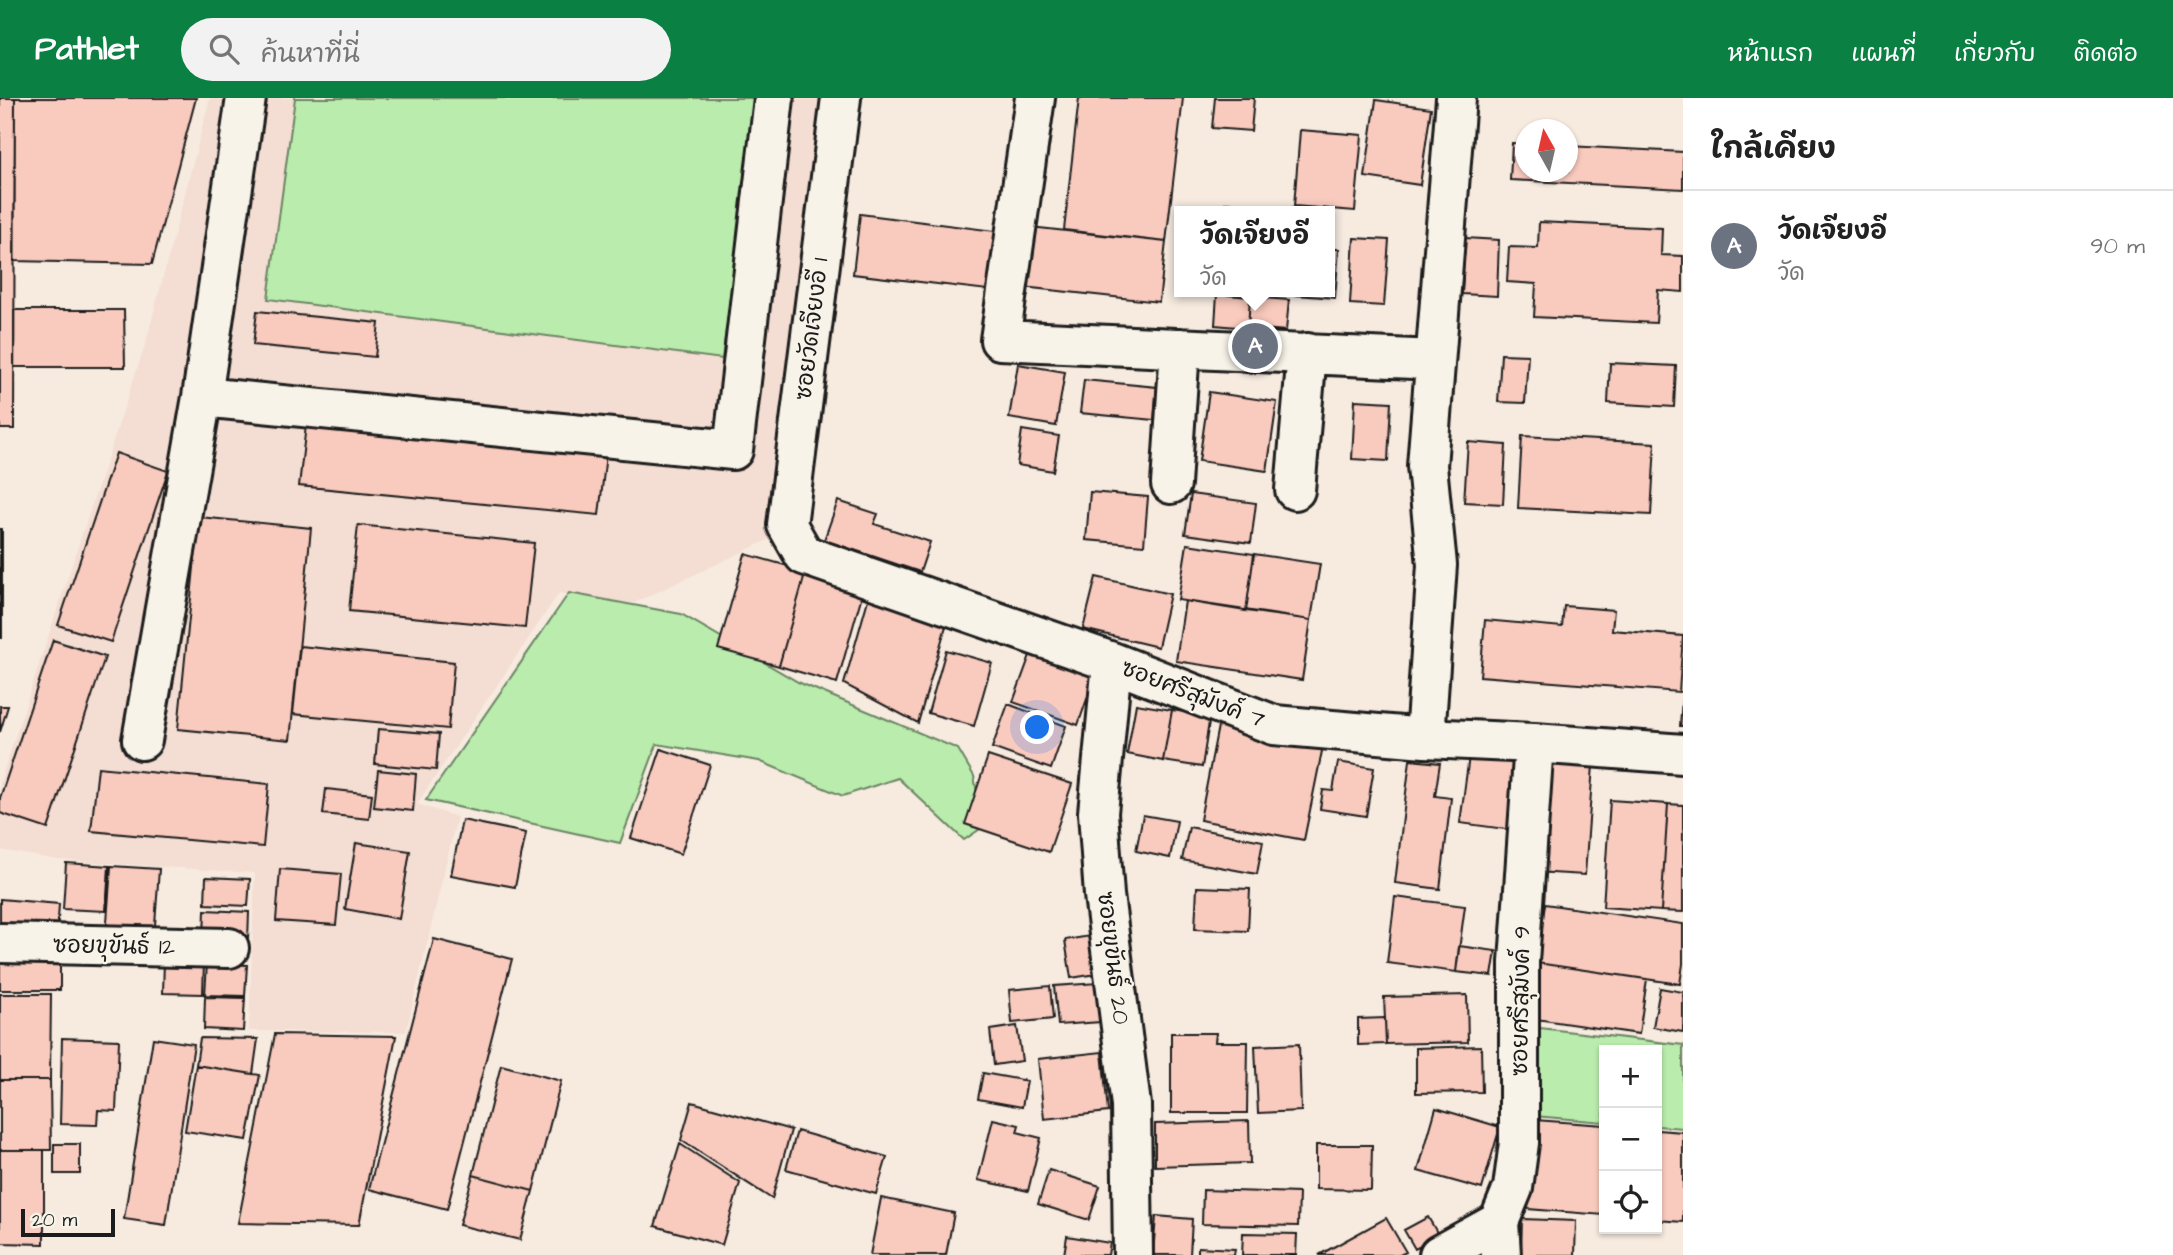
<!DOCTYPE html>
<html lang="th">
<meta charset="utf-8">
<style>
:root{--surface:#fff;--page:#f2f2f2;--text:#222;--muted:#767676;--line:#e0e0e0;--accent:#0b8043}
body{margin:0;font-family:"Architects Daughter","Playpen Sans Thai",sans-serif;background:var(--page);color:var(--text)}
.controls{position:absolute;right:21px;bottom:21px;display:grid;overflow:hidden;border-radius:0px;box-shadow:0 2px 5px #0004}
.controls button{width:63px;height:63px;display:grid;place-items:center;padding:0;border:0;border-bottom:2px solid var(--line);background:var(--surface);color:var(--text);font:35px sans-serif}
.compass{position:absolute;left:1515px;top:21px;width:63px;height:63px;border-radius:50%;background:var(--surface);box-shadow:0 2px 5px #0004;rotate:352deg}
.scale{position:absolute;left:21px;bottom:18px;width:94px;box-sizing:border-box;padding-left:7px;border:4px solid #1c1c1c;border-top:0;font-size:19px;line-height:24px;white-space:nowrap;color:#1c1c1c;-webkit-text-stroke:5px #f7f3e8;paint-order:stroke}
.you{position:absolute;left:1038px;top:630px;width:24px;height:24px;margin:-18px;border:5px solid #fff;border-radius:50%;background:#1a73e8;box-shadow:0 0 0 10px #1a73e833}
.badge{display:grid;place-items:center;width:46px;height:46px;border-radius:50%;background:var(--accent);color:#fff;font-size:23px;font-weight:700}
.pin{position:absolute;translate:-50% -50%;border:4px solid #fff;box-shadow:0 2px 7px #0006}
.popup{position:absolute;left:1174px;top:108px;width:161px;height:91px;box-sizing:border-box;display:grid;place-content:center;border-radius:0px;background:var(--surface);filter:drop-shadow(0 2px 5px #0005);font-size:23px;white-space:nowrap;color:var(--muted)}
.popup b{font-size:26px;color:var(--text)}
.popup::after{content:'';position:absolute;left:50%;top:100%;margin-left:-14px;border:14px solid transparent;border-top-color:var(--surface)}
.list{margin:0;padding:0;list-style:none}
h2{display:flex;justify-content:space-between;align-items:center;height:91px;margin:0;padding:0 28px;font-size:30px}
h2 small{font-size:23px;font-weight:400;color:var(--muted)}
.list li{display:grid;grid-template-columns:46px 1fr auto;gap:21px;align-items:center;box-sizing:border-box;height:112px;padding:0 28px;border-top:2px solid var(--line)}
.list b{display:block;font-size:26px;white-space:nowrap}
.list p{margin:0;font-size:23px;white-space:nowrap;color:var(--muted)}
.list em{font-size:23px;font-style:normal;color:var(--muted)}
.icon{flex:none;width:38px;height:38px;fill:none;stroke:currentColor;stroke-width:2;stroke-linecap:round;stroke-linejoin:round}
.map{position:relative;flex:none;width:1683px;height:1157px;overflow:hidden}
header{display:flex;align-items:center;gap:42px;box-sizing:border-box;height:98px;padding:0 35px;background:var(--accent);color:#fff}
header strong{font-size:33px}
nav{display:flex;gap:38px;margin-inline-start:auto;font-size:24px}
.search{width:490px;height:63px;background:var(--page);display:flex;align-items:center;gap:18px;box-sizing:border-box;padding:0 24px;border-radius:38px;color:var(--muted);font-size:26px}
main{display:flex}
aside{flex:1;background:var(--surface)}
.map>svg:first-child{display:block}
</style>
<header>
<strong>Pathlet</strong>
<div class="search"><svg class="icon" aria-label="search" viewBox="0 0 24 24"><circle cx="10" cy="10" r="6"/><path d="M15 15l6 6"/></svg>ค้นหาที่นี่</div>
<nav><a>หน้าแรก</a><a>แผนที่</a><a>เกี่ยวกับ</a><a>ติดต่อ</a></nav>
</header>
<main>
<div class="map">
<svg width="1683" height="1157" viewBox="0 0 1683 1157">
<rect width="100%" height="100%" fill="#f7ebe0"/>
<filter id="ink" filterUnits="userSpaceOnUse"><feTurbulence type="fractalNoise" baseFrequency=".0143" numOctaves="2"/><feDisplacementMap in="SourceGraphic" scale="14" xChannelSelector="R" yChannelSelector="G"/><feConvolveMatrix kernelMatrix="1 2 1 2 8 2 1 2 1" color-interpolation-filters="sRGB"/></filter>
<g filter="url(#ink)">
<path fill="#f4ddd2" d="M210 0H823L768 442 634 505 559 495 417 706 457 719 406 934 249 933 255 775 59 762 0 752V684L146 244Z"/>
<path fill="#baecad" stroke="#6b8464" stroke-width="2" d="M295 0H758L722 261 268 201Z
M569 495 681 516 798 584 958 651 974 678 983 729 964 742 898 680 843 698 759 663 657 646 620 745 426 702Z
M1540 930 1683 947V1030L1657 1028V952H1604V1024L1534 1018Z"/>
<path fill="#f9cabe" stroke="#1c1c1c" stroke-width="2" d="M0 0H15L14 331H0Z
M15 0H196L152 166 14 163Z
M1079 0H1183L1166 144 1064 132Z
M1215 0H1254L1251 33 1212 30Z
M1376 2 1431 10 1420 87 1365 79Z
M1300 32 1362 37 1355 113 1294 108Z
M1512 45 1526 46V74H1568V48L1683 54V91L1510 82Z
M1225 105 1258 108V113H1224Z
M1258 108 1297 111 1296 113H1258Z
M860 116 1003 134 996 193 853 176Z
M1539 124 1662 130 1661 157 1683 158V194L1658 192 1656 225 1534 219 1536 186 1507 184 1509 149 1538 150Z
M1030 129 1166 144 1159 204 1023 189Z
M1354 140 1389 142 1384 208 1350 206Z
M1465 140 1499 142 1497 198 1462 196Z
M1330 151H1339L1335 200 1296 197V194H1330Z
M1217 196 1250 199 1248 230 1215 227Z
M1250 199 1289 202 1286 233 1248 230Z
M14 212H124L125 269H14Z
M257 213 379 225 375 259 253 247Z
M1501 256 1528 257 1525 305 1498 304Z
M1610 265 1676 268 1674 309 1608 305Z
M1018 266 1065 274 1056 328 1009 320Z
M1084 282 1157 289 1154 322 1080 315Z
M1209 294 1277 304 1267 373 1199 363Z
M1355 302 1391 304 1388 363 1352 361Z
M306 327 606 356 599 417 299 388Z
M1022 332 1059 338 1053 373 1017 367Z
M1522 338 1655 345 1651 417 1518 410Z
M1468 344 1506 347 1503 406 1464 404Z
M116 355 168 373 111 544 58 527Z
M1090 394 1148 399 1144 447 1086 442Z
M1191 396 1256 405 1251 445 1185 436Z
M838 403 878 416 874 426 930 444 920 474 824 442Z
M199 419 311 430 290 642 178 631Z
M358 427 534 445 525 530 349 513Z
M0 431H2V540H0Z
M1187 446 1254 456 1246 513 1178 502Z
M745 456 806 473 779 568 718 551Z
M1254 456 1320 466 1311 522 1246 513Z
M806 473 864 490 837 585 779 568Z
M1096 479 1170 496 1158 549 1083 531Z
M871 491 950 514 918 625 844 586Z
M1185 503 1311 522 1302 582 1176 563Z
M1564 508 1614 512 1612 532 1683 538 1679 594 1480 578 1485 522 1562 529Z
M53 542 105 559 48 731 0 715V700Z
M300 548 454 564 448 631 293 616Z
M1033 549 1097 572 1078 627 1013 604Z
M946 552 992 565 974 628 928 615Z
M1683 588V628H1680Z
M1008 606 1066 628 1051 671 992 650Z
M1136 606 1172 612 1163 663 1127 656Z
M0 608H8L0 634Z
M1172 612 1210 618 1202 669 1163 663Z
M1218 628 1323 648 1304 742 1200 722Z
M378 631 439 636 436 672 375 666Z
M661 651 710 667 681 756 631 740Z
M988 658 1072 686 1049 754 965 726Z
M1469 658 1521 664 1512 732 1460 725Z
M1410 662 1440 665 1435 698 1451 700 1440 791 1395 785Z
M1338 664 1374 670 1366 718 1320 711 1323 692 1333 693Z
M1544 664 1593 667 1585 777 1535 774Z
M98 669 269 686 263 749 91 733Z
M378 672 416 676 413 713 374 709Z
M326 691 372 696 369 721 323 716Z
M1610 702 1668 706 1661 813 1603 809Z
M1668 706 1683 707V814L1661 813Z
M1143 717 1177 723 1170 760 1136 753Z
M462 722 526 735 515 789 451 777Z
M1189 729 1263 743 1257 776 1182 762Z
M356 745 410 753 399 821 345 811Z
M66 765 109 768 106 813 63 811Z
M111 768 159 771 154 841 106 838Z
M280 771 341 776 336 827 276 823Z
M206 779 250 781 248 808 205 806Z
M1197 789 1250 791 1248 833 1195 831Z
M1395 799 1465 808 1456 874 1387 865Z
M0 801 59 806 57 837 0 832Z
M1545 806 1683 826V866L1680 886 1537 865Z
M205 812 249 814 248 842 204 840Z
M1097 837 1103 875 1071 880 1065 842Z
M434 841 512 861 447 1111 369 1091Z
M1459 848 1496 853 1492 878 1456 874Z
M0 855H60V892H0Z
M164 863 204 864 203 896 163 895Z
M207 865 247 867 245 898 205 897Z
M1537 865 1647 881 1639 936 1529 920Z
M1098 885 1101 924 1058 927 1054 888Z
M1050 888 1053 921 1012 925 1009 892Z
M1660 890 1683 894V934L1653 929Z
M0 896H51L50 982H0Z
M1467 897 1468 944 1386 946 1384 899Z
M205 899 245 900 243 933 204 931Z
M1385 920 1386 946 1358 947V921Z
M1017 928 1022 963 994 967 990 932Z
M1171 935H1216L1215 944H1248L1247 1015H1171Z
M275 936 396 938 359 1127 238 1125Z
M62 940 119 942 116 1013 98 1012 97 1027 60 1026Z
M153 940 194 946 166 1127 124 1121Z
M200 940 258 941 253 976 196 967Z
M1299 946 1301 1013 1258 1015 1255 948Z
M1481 948 1482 994 1416 995V950Z
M1102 954 1108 1014 1044 1021 1038 961Z
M196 967 260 977 247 1042 185 1033Z
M501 967 561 983 533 1093 473 1077Z
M983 975 1027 983 1022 1009 978 1001Z
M0 982H50L51 1052H0Z
M692 1004 791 1032 772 1101 681 1042Z
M1436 1010 1500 1029 1482 1091 1418 1073Z
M993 1021 1019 1027 1017 1034 1041 1040 1028 1093 978 1082Z
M1535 1022 1604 1027V1117L1528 1111Z
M1249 1023 1250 1065 1155 1068V1026Z
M1657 1032 1683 1034V1124L1657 1122Z
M797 1033 887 1059 876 1096 786 1071Z
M54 1046H80V1076H54Z
M680 1046 740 1085 722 1147 655 1128Z
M1316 1047H1372L1371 1092 1316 1091Z
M0 1052H44V1146L0 1145Z
M1049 1072 1100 1088 1089 1122 1038 1106Z
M473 1077 533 1093 520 1142 459 1127Z
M1203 1092 1299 1095 1298 1128 1202 1126Z
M881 1100 954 1115 946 1157H870Z
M1156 1118 1192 1121 1190 1157H1153Z
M1428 1119 1439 1138 1415 1151 1404 1132Z
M1386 1120 1406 1154 1400 1157H1319Z
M1522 1121 1576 1123 1575 1157H1521Z
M1243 1135 1297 1136 1296 1157H1242Z
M1067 1138 1110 1145 1108 1157H1064Z
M1198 1149 1235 1151 1234 1157H1198Z"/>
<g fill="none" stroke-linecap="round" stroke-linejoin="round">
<defs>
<path id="minor" d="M246 0 202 299 733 352 774 0
M841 0 787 427 804 457 1112 564 1274 627 1425 640 1534 645 1683 656
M1035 0 1000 242 1435 262
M1171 386 1180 250
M1295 392 1307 255
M1112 564 1098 715 1104 797 1131 1007 1133 1157
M1425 640 1437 467 1427 368 1456 0
M142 642 202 299
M0 845 229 850
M1439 1157 1499 1124
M1501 1157 1499 1124 1513 1090 1519 1045V864L1534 645"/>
</defs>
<use href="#minor" stroke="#1c1c1c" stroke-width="44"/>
<use href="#minor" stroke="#f7f3e8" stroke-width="38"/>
</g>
</g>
<g text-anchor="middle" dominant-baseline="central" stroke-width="5" stroke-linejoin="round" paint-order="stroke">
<g font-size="23" fill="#1c1c1c" stroke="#f7f3e8">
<text transform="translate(812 231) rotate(-83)">ซอยวัดเจียงอี 1</text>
<text transform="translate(1193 596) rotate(21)">ซอยศรีสุมังค์ 7</text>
<text transform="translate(114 848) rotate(1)">ซอยขุขันธ์ 12</text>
<text transform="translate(1113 860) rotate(83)">ซอยขุขันธ์ 20</text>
<text transform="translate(1521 903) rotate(-89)">ซอยศรีสุมังค์ 9</text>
</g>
</g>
</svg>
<div class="controls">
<button>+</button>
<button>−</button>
<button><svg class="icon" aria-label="locate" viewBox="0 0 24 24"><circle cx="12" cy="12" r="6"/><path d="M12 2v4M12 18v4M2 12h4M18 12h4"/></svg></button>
</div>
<svg class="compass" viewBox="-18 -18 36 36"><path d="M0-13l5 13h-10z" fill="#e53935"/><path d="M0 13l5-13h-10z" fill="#767676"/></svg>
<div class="scale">20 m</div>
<div class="you"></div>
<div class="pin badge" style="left:1255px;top:248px;background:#6b7280">A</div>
<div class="popup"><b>วัดเจียงอี</b>วัด</div>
</div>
<aside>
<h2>ใกล้เคียง<small></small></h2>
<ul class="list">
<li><span class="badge" style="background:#6b7280">A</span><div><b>วัดเจียงอี</b><p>วัด</p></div><em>90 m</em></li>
</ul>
</aside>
</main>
